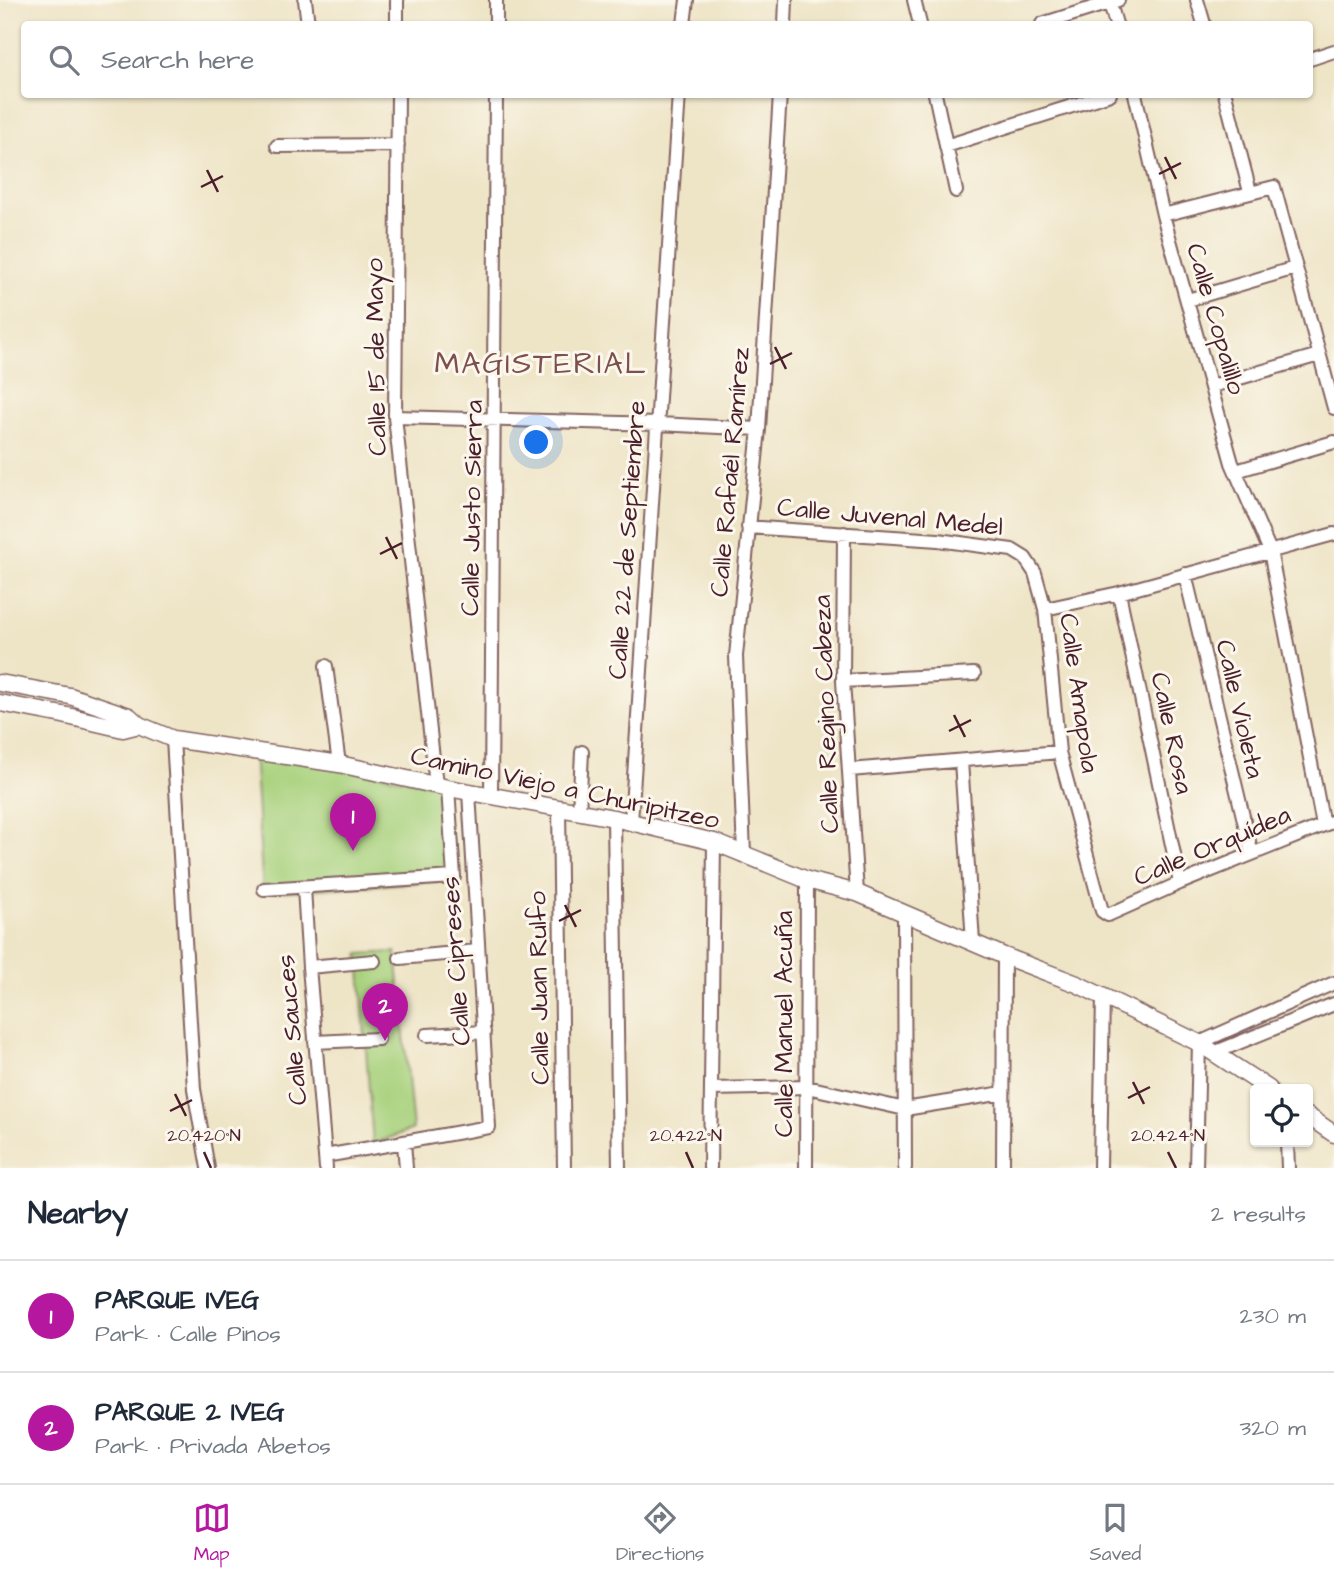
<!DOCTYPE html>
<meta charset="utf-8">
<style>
:root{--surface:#fff;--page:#f2f2f3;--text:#1f2937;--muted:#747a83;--line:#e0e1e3;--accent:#b5179e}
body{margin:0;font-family:"Architects Daughter",sans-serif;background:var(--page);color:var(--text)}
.controls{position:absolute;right:21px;bottom:21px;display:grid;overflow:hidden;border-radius:7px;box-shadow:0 2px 5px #0004}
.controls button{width:63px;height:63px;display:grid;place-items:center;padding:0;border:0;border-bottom:2px solid var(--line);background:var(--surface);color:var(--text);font:35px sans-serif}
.you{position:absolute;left:537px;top:443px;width:24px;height:24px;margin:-18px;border:5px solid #fff;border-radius:50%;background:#1a73e8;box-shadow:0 0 0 10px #1a73e833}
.badge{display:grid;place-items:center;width:46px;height:46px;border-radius:50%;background:var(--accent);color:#fff;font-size:23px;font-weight:700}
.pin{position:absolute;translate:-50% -58px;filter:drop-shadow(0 2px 4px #0008)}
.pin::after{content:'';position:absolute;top:37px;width:24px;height:21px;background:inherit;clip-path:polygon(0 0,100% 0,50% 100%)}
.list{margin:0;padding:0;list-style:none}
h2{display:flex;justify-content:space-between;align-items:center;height:91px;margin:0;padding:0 28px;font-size:30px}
h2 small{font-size:23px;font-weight:400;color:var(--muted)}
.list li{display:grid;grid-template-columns:46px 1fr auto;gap:21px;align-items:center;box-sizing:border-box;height:112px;padding:0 28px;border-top:2px solid var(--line)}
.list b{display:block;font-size:26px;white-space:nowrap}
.list p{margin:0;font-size:23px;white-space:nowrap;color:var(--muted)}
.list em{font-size:23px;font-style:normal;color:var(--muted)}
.icon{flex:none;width:38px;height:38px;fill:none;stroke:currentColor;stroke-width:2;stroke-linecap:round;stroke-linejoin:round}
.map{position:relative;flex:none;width:1334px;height:1168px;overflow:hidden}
.search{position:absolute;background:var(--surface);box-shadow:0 2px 5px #0004;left:21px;right:21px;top:21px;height:77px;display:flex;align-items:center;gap:18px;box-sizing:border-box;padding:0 24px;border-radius:7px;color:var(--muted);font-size:26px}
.sheet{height:315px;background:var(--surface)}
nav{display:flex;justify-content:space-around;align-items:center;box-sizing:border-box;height:98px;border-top:2px solid var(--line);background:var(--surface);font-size:19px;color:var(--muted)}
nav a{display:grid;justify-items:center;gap:4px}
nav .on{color:var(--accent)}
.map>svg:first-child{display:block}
</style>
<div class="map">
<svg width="1334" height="1168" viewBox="0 0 1334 1168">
<rect width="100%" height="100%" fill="#fbf7ec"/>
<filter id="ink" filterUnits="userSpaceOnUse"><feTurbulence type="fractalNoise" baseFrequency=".0143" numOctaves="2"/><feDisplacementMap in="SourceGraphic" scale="14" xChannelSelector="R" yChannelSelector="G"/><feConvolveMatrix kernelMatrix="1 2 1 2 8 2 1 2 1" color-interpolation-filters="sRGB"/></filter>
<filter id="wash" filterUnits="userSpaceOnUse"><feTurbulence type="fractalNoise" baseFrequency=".00686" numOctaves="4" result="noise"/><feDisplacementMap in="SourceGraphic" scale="28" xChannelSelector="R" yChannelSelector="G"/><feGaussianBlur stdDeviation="1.57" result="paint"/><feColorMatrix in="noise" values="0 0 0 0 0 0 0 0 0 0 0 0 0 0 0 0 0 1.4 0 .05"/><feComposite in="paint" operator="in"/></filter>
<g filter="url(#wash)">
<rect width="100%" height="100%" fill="#eee4c6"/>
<path fill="#a8d17d" stroke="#797854" stroke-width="2" d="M254 752 436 785 451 880 263 893Z
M396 952 413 1129 373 1144 359 954Z"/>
</g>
<g filter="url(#ink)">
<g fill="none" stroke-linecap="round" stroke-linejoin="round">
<defs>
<path id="street" d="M305 0 308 24
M397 0V24
M496 0V24
M914 0 920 24
M1109 0 1116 24
M1197 0 1204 24
M684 24 687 0
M785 24 786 0
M1042 24 1118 0
M1310 59 1334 51
M398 94 395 417 436 785
M935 94 956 191
M1135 94 1163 215 1232 463 1270 551 1323 825
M1225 94 1250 192
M277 146 398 145
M946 146 1110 94
M1163 215 1274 187 1334 408
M1188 300 1295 268
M1212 386 1319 355
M395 417 658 424 759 429
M1236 471 1334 442
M748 527 938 540 1012 550 1025 558 1035 573 1045 609 1059 752 1102 911 1108 915 1180 883 1334 821
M844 533 843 681 857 893
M1185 574 1252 854
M1119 593 1180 883
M1045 609 1119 593 1334 534
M326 666 339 764
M843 681 974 674
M173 739 194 1089 208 1168
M961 761 973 942
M850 770 1059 752
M491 796 496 94
M559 808 564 1168
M579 812 582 752
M614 818 619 1168
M631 822 679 94
M744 854 736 656 759 429 780 94
M304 888 309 967 326 1168
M264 889 454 877 448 788
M904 914 905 1168
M400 958 478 951
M309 967 374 961
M427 1035 484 1032
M315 1042 378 1039
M1216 1052 1334 1004
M711 1089 807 1087 905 1109 1003 1093
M1287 1142 1288 1168
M404 1143 406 1168
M325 1156 489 1127 469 792
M710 1168 714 842
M806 1168 807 880
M1003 1168 1004 956
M1100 1168 1103 996
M1196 1168 1199 1043 1334 983"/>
<path id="secondary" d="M0 683 70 696 129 716 139 725 173 739 339 764 448 788 614 818 714 842 807 880 857 893 1004 956 1077 984 1199 1043 1269 1089
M0 703 63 715 123 729 139 725
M1308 1116 1334 1134"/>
</defs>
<use href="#street" stroke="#836461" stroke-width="16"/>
<use href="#secondary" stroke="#836461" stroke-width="19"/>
<use href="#street" stroke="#fff" stroke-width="12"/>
<use href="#secondary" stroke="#fff" stroke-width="16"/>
</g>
</g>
<path fill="none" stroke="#4a1f2b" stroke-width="2.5" d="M1165 157 1176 179M207 170 218 192M1159 174 1181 163M201 187 223 176M775 347 786 369M770 364 792 353M386 537 397 559M380 554 402 543M954 715 965 737M949 731 971 720M565 905 576 927M559 921 581 910M1133 1082 1144 1104M175 1094 186 1116M1128 1098 1150 1087M170 1111 192 1100M204 1152 211 1168M686 1152 693 1168M1168 1152 1176 1168"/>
<g text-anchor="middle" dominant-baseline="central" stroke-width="6" stroke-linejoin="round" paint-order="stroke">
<g font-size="26" fill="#4a1f2b" stroke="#fbf7ec">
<text transform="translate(1216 319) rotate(74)">Calle Copalillo</text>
<text transform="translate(376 357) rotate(-91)">Calle 15 de Mayo</text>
<text transform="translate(730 472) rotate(-85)">Calle Rafaél Ramírez</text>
<text transform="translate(472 508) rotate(-89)">Calle Justo Sierra</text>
<text transform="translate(890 517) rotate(5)">Calle Juvenal Medel</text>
<text transform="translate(627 540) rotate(-86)">Calle 22 de Septiembre</text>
<text transform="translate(1079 693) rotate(82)">Calle Amapola</text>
<text transform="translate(1240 709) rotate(77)">Calle Violeta</text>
<text transform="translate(826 714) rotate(-92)">Calle Regino Cabeza</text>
<text transform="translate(1172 733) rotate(78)">Calle Rosa</text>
<text transform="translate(565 788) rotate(12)">Camino Viejo a Churipitzeo</text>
<text transform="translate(1212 846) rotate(-23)">Calle Orquídea</text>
<text transform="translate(456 961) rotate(-94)">Calle Cipreses</text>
<text transform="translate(539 988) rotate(-91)">Calle Juan Rulfo</text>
<text transform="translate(784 1024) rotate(-90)">Calle Manuel Acuña</text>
<text transform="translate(292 1030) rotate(-95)">Calle Sauces</text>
</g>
<g font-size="30" letter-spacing="2" fill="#7d504d" stroke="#fbf7ec">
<text x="541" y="364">MAGISTERIAL</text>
</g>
</g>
<g font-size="18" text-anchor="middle" fill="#4a1f2b" stroke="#fbf7ec" stroke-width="6" stroke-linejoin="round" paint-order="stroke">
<text x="204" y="1141">20.420°N</text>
<text x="686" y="1141">20.422°N</text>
<text x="1168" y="1141">20.424°N</text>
</g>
</svg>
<div class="controls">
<button><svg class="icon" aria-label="locate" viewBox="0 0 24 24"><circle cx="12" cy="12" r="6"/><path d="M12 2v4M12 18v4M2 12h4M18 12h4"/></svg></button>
</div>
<div class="you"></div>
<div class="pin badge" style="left:353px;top:851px">1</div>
<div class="pin badge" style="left:385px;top:1041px">2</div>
<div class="search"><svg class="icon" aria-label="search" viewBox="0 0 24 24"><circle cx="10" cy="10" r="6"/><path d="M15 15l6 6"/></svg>Search here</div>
</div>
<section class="sheet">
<h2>Nearby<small>2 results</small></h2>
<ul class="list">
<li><span class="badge">1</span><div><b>PARQUE IVEG</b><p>Park · Calle Pinos</p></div><em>230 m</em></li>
<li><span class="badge">2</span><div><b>PARQUE 2 IVEG</b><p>Park · Privada Abetos</p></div><em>320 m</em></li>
</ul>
</section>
<nav>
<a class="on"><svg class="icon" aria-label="map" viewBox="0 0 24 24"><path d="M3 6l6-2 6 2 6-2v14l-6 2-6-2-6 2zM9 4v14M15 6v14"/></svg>Map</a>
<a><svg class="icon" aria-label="directions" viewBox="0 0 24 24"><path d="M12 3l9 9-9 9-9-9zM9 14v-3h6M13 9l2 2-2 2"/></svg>Directions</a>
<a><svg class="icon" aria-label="saved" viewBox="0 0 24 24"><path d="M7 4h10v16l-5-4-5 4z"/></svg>Saved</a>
</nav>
